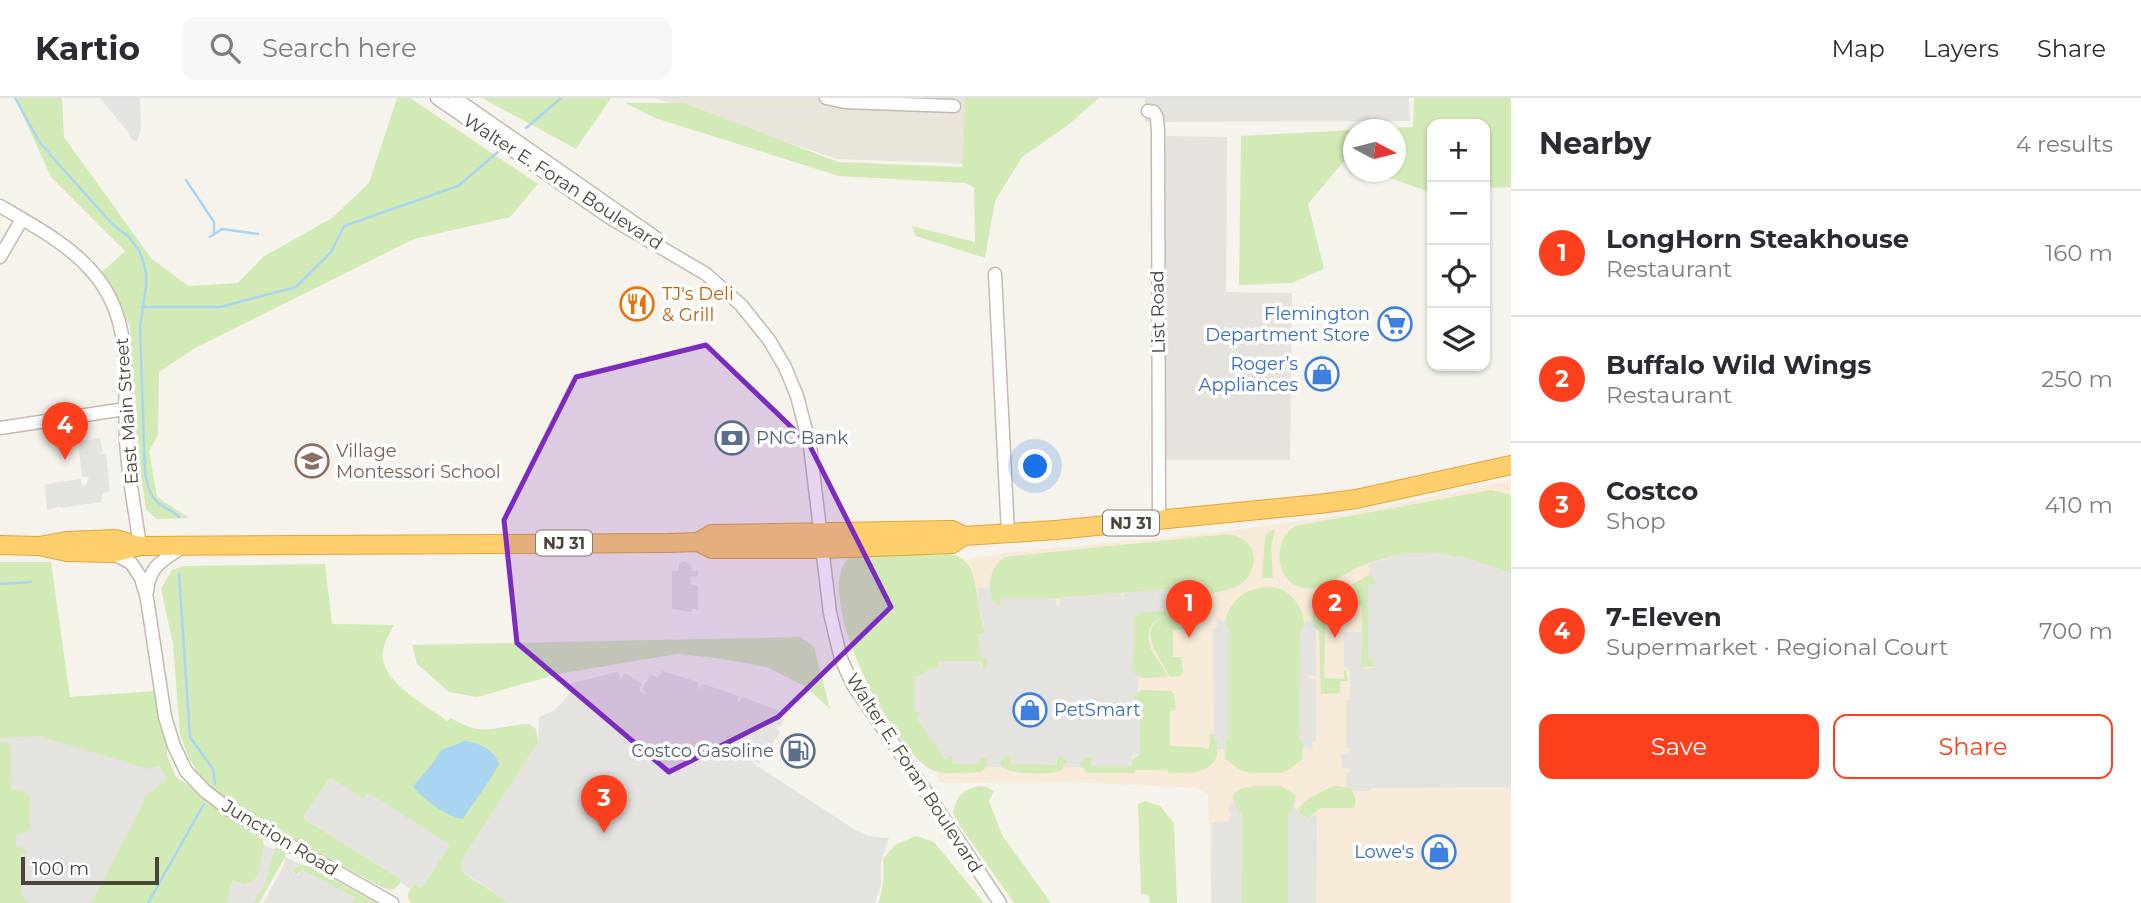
<!DOCTYPE html>
<meta charset="utf-8">
<style>
:root{--surface:#fff;--page:#f7f7f7;--text:#2b2b33;--muted:#7c7c81;--line:#e1e1e2;--accent:#fc3f1d}
body{margin:0;font-family:Montserrat,sans-serif;background:var(--page);color:var(--text)}
.controls{position:absolute;right:21px;top:21px;display:grid;overflow:hidden;border-radius:14px;box-shadow:0 2px 5px #0004}
.controls button{width:63px;height:63px;display:grid;place-items:center;padding:0;border:0;border-bottom:2px solid var(--line);background:var(--surface);color:var(--text);font:35px sans-serif}
.compass{position:absolute;left:1343px;top:21px;width:63px;height:63px;border-radius:50%;background:var(--surface);box-shadow:0 2px 5px #0004;rotate:97deg}
.scale{position:absolute;left:21px;bottom:18px;width:138px;box-sizing:border-box;padding-left:7px;border:4px solid #4b4439;border-top:0;font-size:19px;line-height:24px;white-space:nowrap;color:#4b4439;-webkit-text-stroke:5px #fff;paint-order:stroke}
.you{position:absolute;left:1036px;top:369px;width:24px;height:24px;margin:-18px;border:5px solid #fff;border-radius:50%;background:#1a73e8;box-shadow:0 0 0 10px #1a73e833}
.badge{display:grid;place-items:center;width:46px;height:46px;border-radius:50%;background:var(--accent);color:#fff;font-size:23px;font-weight:700}
.pin{position:absolute;translate:-50% -58px;filter:drop-shadow(0 2px 4px #0008)}
.pin::after{content:'';position:absolute;top:37px;width:24px;height:21px;background:inherit;clip-path:polygon(0 0,100% 0,50% 100%)}
.list{margin:0;padding:0;list-style:none}
h2{display:flex;justify-content:space-between;align-items:center;height:91px;margin:0;padding:0 28px;font-size:30px}
h2 small{font-size:23px;font-weight:400;color:var(--muted)}
.list li{display:grid;grid-template-columns:46px 1fr auto;gap:21px;align-items:center;box-sizing:border-box;height:126px;padding:0 28px;border-top:2px solid var(--line)}
.list b{display:block;font-size:26px;white-space:nowrap}
.list p{margin:0;font-size:23px;white-space:nowrap;color:var(--muted)}
.list em{font-size:23px;font-style:normal;color:var(--muted)}
.actions{display:flex;gap:14px;padding:21px 28px}
.actions a{flex:1;padding:16px 0;border:2px solid var(--accent);border-radius:14px;text-align:center;font-size:24px;color:var(--accent)}
.actions .main{background:var(--accent);color:#fff}
.icon{flex:none;width:38px;height:38px;fill:none;stroke:currentColor;stroke-width:2;stroke-linecap:round;stroke-linejoin:round}
.map{position:relative;flex:none;width:1511px;height:805px;overflow:hidden}
header{display:flex;align-items:center;gap:42px;box-sizing:border-box;height:98px;padding:0 35px;background:var(--surface);border-bottom:2px solid var(--line)}
header strong{font-size:33px}
nav{display:flex;gap:38px;margin-inline-start:auto;font-size:24px}
.search{width:490px;height:63px;background:var(--page);display:flex;align-items:center;gap:18px;box-sizing:border-box;padding:0 24px;border-radius:14px;color:var(--muted);font-size:26px}
main{display:flex}
aside{flex:1;background:var(--surface)}
.map>svg:first-child{display:block}
</style>
<header>
<strong>Kartio</strong>
<div class="search"><svg class="icon" aria-label="search" viewBox="0 0 24 24"><circle cx="10" cy="10" r="6"/><path d="M15 15l6 6"/></svg>Search here</div>
<nav><a>Map</a><a>Layers</a><a>Share</a></nav>
</header>
<main>
<div class="map">
<svg width="1511" height="805" viewBox="0 0 1511 805">
<rect width="100%" height="100%" fill="#f6f3ec"/>
<path fill="#eae5da" d="M654 0H975L973 66 837 61Z"/>
<path fill="#f7ead8" d="M1511 383V805H1211L1208 696 1196 690 1067 684 940 685 915 610 914 579 956 464 1011 454 1212 435 1340 417Z"/>
<path fill="#e6e2dd" d="M1145 0H1409L1410 23 1145 24Z
M1166 38 1227 39 1226 194 1292 195 1290 362H1164Z"/>
<path fill="#d2eab5" d="M15 0H62L64 39 151 160 188 188 238 185 263 159 332 120 369 85 397 0H410L538 86 510 119 414 141 195 250 159 274 158 337 149 353 157 399 189 420 156 421 146 411 137 353 130 228 102 174 125 153 51 79Z
M482 0H611L576 51Z
M965 0H1099L1068 27 1022 59 995 103 985 160 916 138 912 128 975 144 974 89 965 85 839 78 655 20 625 5H684L838 64 962 69Z
M1414 0H1511V89L1485 90V26H1432V93H1427L1373 74H1395V32L1370 31 1413 29Z
M1353 32V67L1344 63 1308 106 1324 171 1291 185 1239 187 1241 38Z
M1491 392 1511 397V476C1458 454 1416 446 1361 468 1343 475 1323 495 1302 490 1274 483 1272 440 1296 428Z
M1275 431 1271 450 1273 480H1262L1265 439 1268 434Z
M1228 436C1245 439 1259 450 1252 470 1250 477 1245 484 1239 487 1223 496 1202 495 1184 497L1182 490 1060 500H1002L1000 508 991 502C988 485 990 469 1005 459Z
M948 456C974 458 975 484 978 505 979 514 982 524 985 533L984 535 978 537 980 559 987 560 988 566 983 571 981 563 939 567 938 570C928 571 924 579 914 579V612L921 614 922 616 917 620 945 661 952 657 953 666 980 665V660L986 659C990 665 986 671 981 674 966 674 945 678 932 672 892 653 809 491 850 459Z
M0 464H51L70 599 156 593 167 650V658L176 679 198 693 229 721 263 742C266 754 261 768 257 780L245 787 233 782 227 805H0Z
M325 466 332 526 394 527C390 535 384 544 383 553 378 583 426 607 447 623L451 620C484 641 496 627 529 626L536 631 538 644 462 763 463 774 469 779 510 805H411L408 800V795L414 786 421 789 368 695 364 702 330 680 303 720 402 782C392 797 388 792 374 785L235 709 219 697 207 686 196 672 187 656 180 636 173 546 161 491 172 472 184 468Z
M1369 477 1374 480 1376 485 1375 486H1369V562L1375 563V568L1361 569 1362 507H1357L1358 500H1335L1326 507 1324 580 1344 581V572H1346L1348 583H1340V595L1321 596 1319 533 1313 529C1312 518 1314 511 1321 503Z
M1271 489C1291 491 1302 508 1305 527L1300 532 1299 640 1303 643 1302 662 1288 672 1281 675H1250L1240 672 1225 661V523C1232 499 1247 490 1271 489Z
M1200 508 1210 510 1207 514C1183 515 1138 511 1151 551 1155 561 1165 568 1167 579L1142 580 1134 576 1133 572 1134 519 1139 515Z
M1173 516 1190 517 1191 531 1173 532V559H1181L1183 573 1181 578 1170 579C1160 558 1130 526 1173 516Z
M800 539 814 549 830 611 806 589 767 569 716 560 677 556 558 576 477 599 449 594 417 566 412 547Z
M1141 592 1171 593 1174 596 1176 612 1170 613V648L1199 649 1209 651 1210 636H1214V640L1217 642C1217 647 1218 655 1216 660 1209 677 1184 675 1169 675L1167 672H1136L1134 675H1087L1081 668 1083 661 1088 659 1091 660V667L1132 668V662L1140 656V622L1132 618C1132 607 1130 598 1141 592Z
M1059 658 1065 659 1067 663 1062 672C1050 677 1013 677 1002 669L1000 664 1002 660 1010 659 1011 666H1057V660Z
M978 688 987 689 994 693 989 703 1002 737 1051 805H1014L960 728 953 715C957 698 961 693 978 688Z
M1256 688H1280L1296 697 1292 714 1288 717V805H1241L1242 717 1237 713 1233 699 1234 695 1242 690Z
M1337 688 1351 690 1356 702 1354 710H1320L1308 720 1301 717 1298 711C1305 701 1326 690 1337 688Z
M1145 703 1160 708 1174 725 1177 805H1150L1148 797 1141 796 1138 706Z
M916 738 934 744 984 805H878C884 792 884 776 883 761L895 747Z
M278 748 284 750 286 753 285 759 259 805H253L265 785 274 751Z
M300 766 311 769 376 805H352L355 800 301 772 296 777 292 772Z"/>
<path fill="#e5e3e0" d="M100 0H140L141 31 137 44 131 41 128 34Z
M100 340 103 353 99 355 106 356 110 394 102 395V404L60 410 59 406 58 409 47 412 45 386 81 381 82 388 86 387 89 379H82L78 343Z
M1423 455 1464 459 1511 476V689L1372 690 1369 693H1353L1346 688V676L1350 673 1348 671 1342 670V656L1350 655V650L1346 649V602H1350V571L1344 569V534H1362L1361 569 1363 571 1374 570 1375 563 1368 562V486H1374L1376 484 1374 480 1369 477 1370 465 1404 456Z
M684 463 690 466 692 473H698V478L690 479 691 487 698 488V511H692L691 514 672 511V473H679V466Z
M977 490H990L992 502 1000 508 1002 500H1055L1056 506 1058 508 1060 507V500L1120 495 1123 503 1125 495 1182 490 1184 497 1199 495 1200 508 1139 515 1134 519 1133 573 1138 579V593L1133 600 1132 620 1140 622V656L1132 657V668H1091V660L1088 659 1083 661 1081 669H1064L1067 663 1063 659H1057L1056 667 1011 666 1010 659H1003L1000 664 1002 669H986L987 661 984 659 980 660V666H953L952 657 945 661 916 620 922 615 914 613V579H921L927 572 938 570V563H981V570L987 568V560H980L978 537 984 535 985 533 978 504Z
M1217 521 1225 523 1226 528 1229 531V640L1226 642V651H1217V642L1214 640 1213 531 1217 529Z
M1313 523V529L1316 531V577L1308 578 1309 581H1316V643H1312L1313 652 1303 650V643L1299 641 1300 532 1305 527 1304 524Z
M662 573 698 584V592L703 586 738 598V605L742 599 778 612 777 620 784 621 781 628 775 629 780 634 759 666 753 663V665L857 733 868 738 889 740 881 764V788L875 805H510L463 774 461 768 463 760 538 644 539 619 554 613 565 601 570 594 568 586 618 574 620 581 625 575 642 586 639 592 645 596 646 594 642 591 651 576 658 580Z
M40 638 141 669 151 671 159 668 167 681 144 699V704L91 805H29L21 795 20 757 28 755 24 750 16 749V737L25 735 30 731V698L24 693 11 692 10 645 0 644V640Z
M330 680 364 701 369 695 450 747 422 790 414 786 410 791 401 785 402 782 303 720Z
M1235 703 1237 713 1242 716 1241 805H1211L1212 725 1228 723 1231 719 1228 708Z
M1293 707 1303 719 1308 720 1314 717 1317 720 1316 805H1288V717L1292 714Z
M264 747 274 751 265 785 253 805H227L233 782 245 787 257 780Z
M285 759 300 766 292 772 294 776 298 777 301 771 355 800 352 805H263L285 765Z"/>
<path fill="#a9d4f2" d="M465 643C479 644 495 653 499 666 488 686 475 702 463 721 450 721 420 699 413 688L433 665 441 652Z"/>
<g fill="none" stroke-linecap="round" stroke-linejoin="round">
<path stroke="#a9d4f2" stroke-width="2.5" d="M15 0 40 45 112 126 128 138 139 152 143 163 146 175V188L140 230 145 376C148 387 149 399 160 406 166 411 173 413 179 419
M526 30 561 0
M186 82 214 124V136
M210 139 222 131 258 136
M142 209H220L296 189 331 154 344 128 458 88 498 54
M179 476 190 639 213 671 215 686
M0 486 31 484
M148 805 204 706"/>
<defs>
<path id="minor" d="M437 0 609 119 706 176 741 207 769 242 785 269 797 298 810 348 830 515 841 561 853 587 904 661 1000 805
M455 0 656 140
M826 0 845 4 954 8
M1148 13 1154 14 1157 20 1158 33 1159 422
M0 108C32 127 71 147 95 177 135 225 123 284 126 342 128 377 135 413 140 448
M0 159 22 121
M995 176 1008 436
M0 330 125 311
M112 455 131 465 141 480 147 501 165 619 174 648 186 673 205 693 235 716 392 805
M147 494C149 467 164 462 184 448"/>
<path id="highway" d="M698 444 712 451H821L952 446 964 438 1056 432 1319 406 1356 401 1511 367
M0 447 39 448 67 443 116 441 139 448
M39 448 67 454 112 455 140 448 668 445 698 444 712 436 952 432 964 438"/>
</defs>
<use href="#minor" stroke="#c2bbae" stroke-width="15"/>
<use href="#highway" stroke="#e0a43c" stroke-width="20"/>
<use href="#minor" stroke="#fff" stroke-width="12"/>
<use href="#highway" stroke="#ffcf6e" stroke-width="18"/>
</g>
<path fill="#7b2cbf" fill-opacity="0.2" stroke="#7b2cbf" stroke-width="5" stroke-linejoin="round" d="M706 247 809 346 891 509 778 619 669 674 517 545 504 422 576 279Z"/>
<defs>
<symbol id="restaurant-ring" viewBox="-11 -11 22 22"><circle r="9.5" fill="#fff" stroke="#e8710a" stroke-width="1.5"/><path d="M-5-6h1v4h1v-4h1v4h1v-4h1v5L-1.5 .5V6h-2V.5L-5-1ZM5-6V6H3V1.5H1.5Q1.5-4 5-6Z" fill="#e8710a"/></symbol>
<symbol id="supermarket-ring" viewBox="-11 -11 22 22"><circle r="9.5" fill="#fff" stroke="#3f7fe0" stroke-width="1.5"/><path d="M-6-5.5h2.5l.6 2H6L4.5 2H-2.5L-4.4-4H-6ZM-1.5 3.2a1.3 1.3 0 1 0 .1 0ZM3 3.2a1.3 1.3 0 1 0 .1 0Z" fill="#3f7fe0"/></symbol>
<symbol id="shop-ring" viewBox="-11 -11 22 22"><circle r="9.5" fill="#fff" stroke="#3f7fe0" stroke-width="1.5"/><path d="M-5-2.5h2.3a2.7 3.5 0 0 1 5.4 0H5L5.5 6h-11ZM-1.5-2.5h3a1.5 2.3 0 0 0-3 0Z" fill="#3f7fe0"/></symbol>
<symbol id="bank-ring" viewBox="-11 -11 22 22"><circle r="9.5" fill="#fff" stroke="#5c6f8a" stroke-width="1.5"/><path d="M-6-4H6V4H-6ZM0-2.3a2.3 2.3 0 1 0 0 4.6a2.3 2.3 0 1 0 0-4.6Z" fill="#5c6f8a"/></symbol>
<symbol id="school-ring" viewBox="-11 -11 22 22"><circle r="9.5" fill="#fff" stroke="#8d6e63" stroke-width="1.5"/><path d="M0-5L7-2L0 1L-7-2ZM-4 1L0 2.5L4 1V4Q0 6-4 4Z" fill="#8d6e63"/></symbol>
<symbol id="fuel-ring" viewBox="-11 -11 22 22"><circle r="9.5" fill="#fff" stroke="#5c6f8a" stroke-width="1.5"/><path d="M-5.5-6h7V0h2V4h1.3V-2.5L3-4.5l.8-.8L6-3V5H2.5V1h-1V6h-7ZM-4.2-4.7v3.2H.2V-4.7Z" fill="#5c6f8a"/></symbol>
</defs>
<g fill-rule="evenodd">
<use href="#restaurant-ring" x="618" y="187" width="38" height="38"/>
<use href="#supermarket-ring" x="1376" y="207" width="38" height="38"/>
<use href="#shop-ring" x="1303" y="257" width="38" height="38"/>
<use href="#bank-ring" x="713" y="321" width="38" height="38"/>
<use href="#school-ring" x="293" y="344" width="38" height="38"/>
<use href="#shop-ring" x="1011" y="593" width="38" height="38"/>
<use href="#fuel-ring" x="779" y="634" width="38" height="38"/>
<use href="#shop-ring" x="1420" y="735" width="38" height="38"/>
</g>
<g text-anchor="middle" dominant-baseline="central" stroke-width="7" stroke-linejoin="round" paint-order="stroke">
<g fill="#fff" stroke="#817c74" stroke-width="2">
<rect x="1103" y="412.5" width="56" height="25" rx="5"/>
<rect x="536" y="432.5" width="56" height="25" rx="5"/>
</g>
<g font-size="16" font-weight="bold" fill="#4b4439">
<text x="1131" y="425">NJ 31</text>
<text x="564" y="445">NJ 31</text>
</g>
<g font-size="18" fill="#4b4439" stroke="#fff">
<text transform="translate(563 84) rotate(33)">Walter E. Foran Boulevard</text>
<text transform="translate(1158 214) rotate(-91)">List Road</text>
<text transform="translate(127 313) rotate(-94)">East Main Street</text>
<text transform="translate(914 675) rotate(57)">Walter E. Foran Boulevard</text>
<text transform="translate(280 740) rotate(31)">Junction Road</text>
</g>
<g font-size="18" fill="#c56008" stroke="#fff" text-anchor="start">
<text x="662" y="196">TJ's Deli<tspan x="662" dy="21">&amp; Grill</tspan></text>
</g>
<g font-size="18" fill="#366cbe" stroke="#fff" text-anchor="end">
<text x="1370" y="216">Flemington<tspan x="1370" dy="21">Department Store</tspan></text>
<text x="1298" y="266">Roger’s<tspan x="1298" dy="21">Appliances</tspan></text>
<text x="1054" y="612" text-anchor="start">PetSmart</text>
<text x="1414" y="754">Lowe's</text>
</g>
<g font-size="18" fill="#4e5e75" stroke="#fff" text-anchor="start">
<text x="756" y="340">PNC Bank</text>
<text x="774" y="653" text-anchor="end">Costco Gasoline</text>
</g>
<g font-size="18" fill="#785e54" stroke="#fff" text-anchor="start">
<text x="336" y="353">Village<tspan x="336" dy="21">Montessori School</tspan></text>
</g>
</g>
</svg>
<div class="controls">
<button>+</button>
<button>−</button>
<button><svg class="icon" aria-label="locate" viewBox="0 0 24 24"><circle cx="12" cy="12" r="6"/><path d="M12 2v4M12 18v4M2 12h4M18 12h4"/></svg></button>
<button><svg class="icon" aria-label="layers" viewBox="0 0 24 24"><path d="M12 4l9 5-9 5-9-5zM3 14l9 5 9-5"/></svg></button>
</div>
<svg class="compass" viewBox="-18 -18 36 36"><path d="M0-13l5 13h-10z" fill="#e53935"/><path d="M0 13l5-13h-10z" fill="#7c7c81"/></svg>
<div class="scale">100 m</div>
<div class="you"></div>
<div class="pin badge" style="left:1189px;top:540px">1</div>
<div class="pin badge" style="left:1335px;top:540px">2</div>
<div class="pin badge" style="left:604px;top:735px">3</div>
<div class="pin badge" style="left:65px;top:362px">4</div>
</div>
<aside>
<h2>Nearby<small>4 results</small></h2>
<ul class="list">
<li><span class="badge">1</span><div><b>LongHorn Steakhouse</b><p>Restaurant</p></div><em>160 m</em></li>
<li><span class="badge">2</span><div><b>Buffalo Wild Wings</b><p>Restaurant</p></div><em>250 m</em></li>
<li><span class="badge">3</span><div><b>Costco</b><p>Shop</p></div><em>410 m</em></li>
<li><span class="badge">4</span><div><b>7-Eleven</b><p>Supermarket · Regional Court</p></div><em>700 m</em></li>
</ul>
<div class="actions"><a class="main">Save</a><a>Share</a></div>
</aside>
</main>
